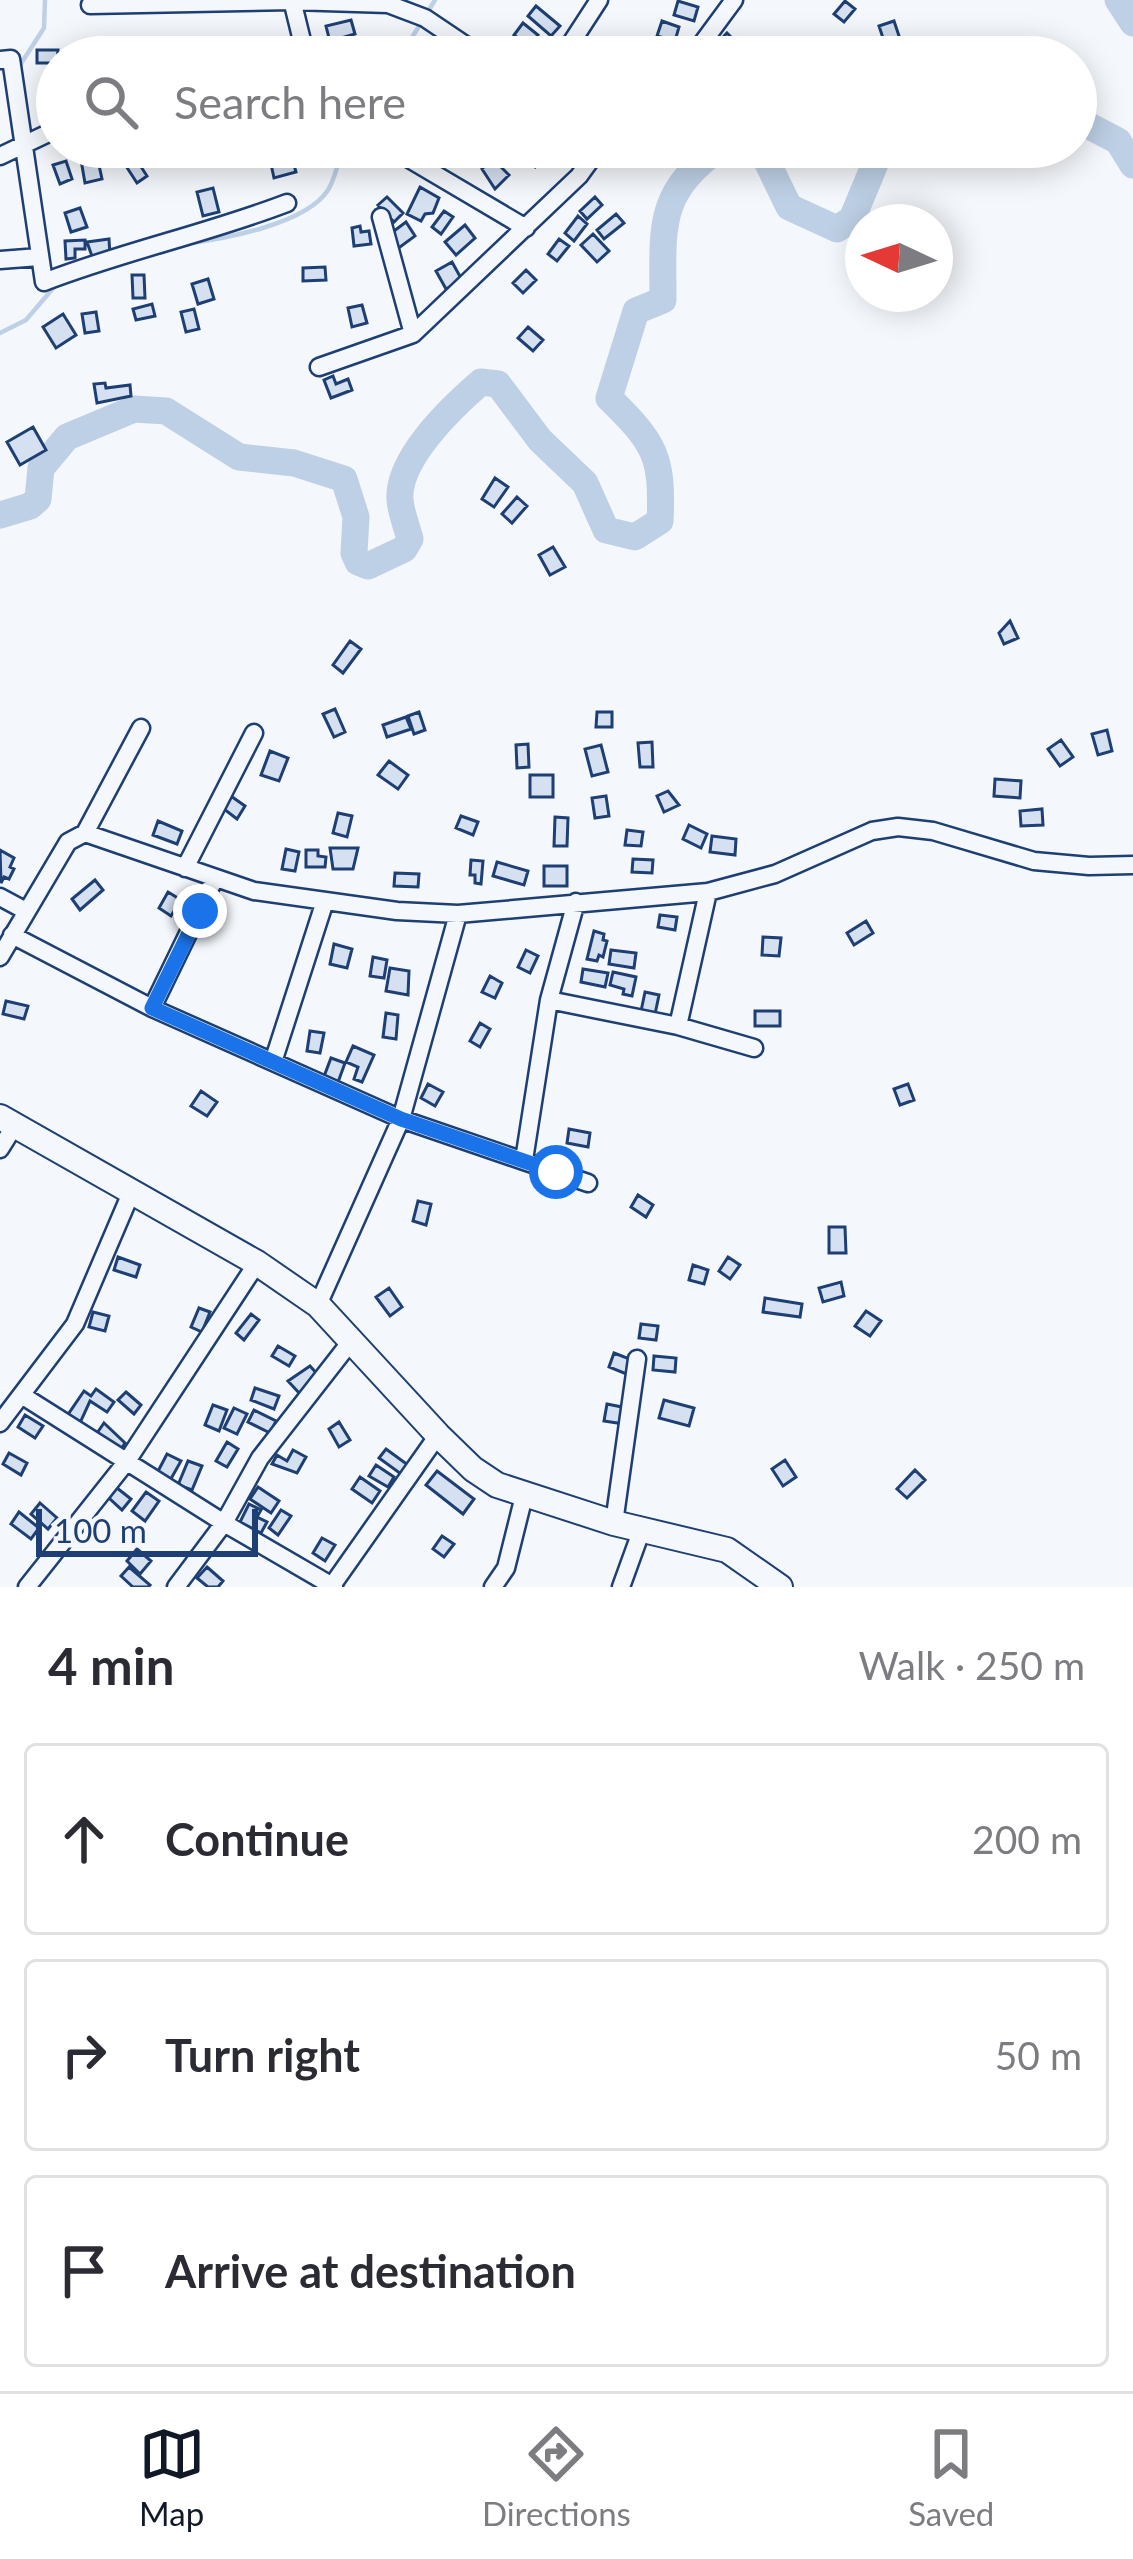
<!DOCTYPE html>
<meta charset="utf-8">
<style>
:root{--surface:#fff;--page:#f7f7f7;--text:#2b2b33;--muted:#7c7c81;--line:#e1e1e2;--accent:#111827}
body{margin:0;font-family:Lato,sans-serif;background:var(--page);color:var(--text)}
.compass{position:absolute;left:845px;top:204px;width:108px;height:108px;border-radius:50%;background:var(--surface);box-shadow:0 6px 30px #0003;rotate:274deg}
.scale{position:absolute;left:36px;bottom:30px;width:222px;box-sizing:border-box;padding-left:12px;border:6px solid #1d3f73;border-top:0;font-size:33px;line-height:42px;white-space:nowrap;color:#1d3f73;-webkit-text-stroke:9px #f4f7fb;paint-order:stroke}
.stop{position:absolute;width:36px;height:36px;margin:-27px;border:9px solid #1a73e8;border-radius:50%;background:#fff}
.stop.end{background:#1a73e8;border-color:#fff;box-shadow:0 3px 12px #0008}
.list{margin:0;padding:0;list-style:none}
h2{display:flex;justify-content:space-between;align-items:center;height:156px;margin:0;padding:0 48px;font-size:51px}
h2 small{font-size:39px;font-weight:400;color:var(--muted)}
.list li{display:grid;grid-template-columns:78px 1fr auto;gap:36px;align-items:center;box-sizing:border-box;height:192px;margin:0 24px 24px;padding:0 24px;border:3px solid var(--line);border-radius:12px}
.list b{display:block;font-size:45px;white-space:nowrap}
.list em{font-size:39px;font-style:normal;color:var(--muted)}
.icon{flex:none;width:66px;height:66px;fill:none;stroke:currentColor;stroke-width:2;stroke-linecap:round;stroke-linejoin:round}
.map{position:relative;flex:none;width:1133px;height:1587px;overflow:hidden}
.search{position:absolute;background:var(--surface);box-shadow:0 6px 30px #0003;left:36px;right:36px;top:36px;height:132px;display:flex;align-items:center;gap:30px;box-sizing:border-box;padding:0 42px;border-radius:66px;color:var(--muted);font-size:45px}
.sheet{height:804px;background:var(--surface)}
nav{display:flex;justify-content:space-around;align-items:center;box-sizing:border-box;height:168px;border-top:3px solid var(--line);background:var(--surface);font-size:33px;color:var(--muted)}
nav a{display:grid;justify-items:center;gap:6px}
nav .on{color:var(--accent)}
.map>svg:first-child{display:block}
</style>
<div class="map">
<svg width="1133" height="1587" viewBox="0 0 1133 1587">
<rect width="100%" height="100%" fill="#f4f7fb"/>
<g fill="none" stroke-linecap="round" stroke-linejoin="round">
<path stroke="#bed0e5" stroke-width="4.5" d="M400 57 435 0
M20 65 44 28 45 0
M191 243C229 238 307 223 328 190 336 178 337 161 345 147
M0 333 26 320 55 286"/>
<path stroke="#bed0e5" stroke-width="27" d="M1118 0 1133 23
M1076 119 1118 141 1133 165
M760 147 789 207 837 229 852 219 882 147
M0 515 30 506 38 499 41 468 67 437 134 409 166 411 239 457 294 463 344 479 356 517 354 553 358 562 368 566 404 549 410 539C407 527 401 513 400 500 397 459 452 407 481 382L498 384 540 440 585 483 606 530 635 537 660 521C663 456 655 443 609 398L636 311 663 300C663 227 656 193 721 147"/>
</g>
<path fill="#d5e0f0" stroke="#1d3f73" stroke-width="3" d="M678 1 698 7 694 21 674 15Z
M845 1 855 9 844 22 834 14Z
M536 6 560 26 551 36 528 16Z
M351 20 355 34 337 39 338 44 331 46 326 26Z
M662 21 679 27 675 41 657 36Z
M894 21 901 42 886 47 879 26Z
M523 23 538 35 529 47 514 35Z
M727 33 738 44 723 57 713 48Z
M274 38 287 39 286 57H273Z
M543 38 560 50 555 57H546L535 50Z
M220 49a10 10 0 1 1 20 0a10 10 0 1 1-20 0Z
M591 40 608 52 604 57H592L584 51Z
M79 44H102V57H79Z
M37 50H58L57 63H37Z
M531 147H547L535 167 523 160Z
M97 156 102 179 85 183 81 160Z
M134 156 147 176 137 183 124 163Z
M292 158 296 172 274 178 271 164Z
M492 158 509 175 495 189 482 169Z
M66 161 72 179 60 184 53 165Z
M420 187 439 198 433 213 425 214 421 221 407 214Z
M213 188 219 212 203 216 197 192Z
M387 197 403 213 394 222 378 205Z
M595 197 602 205 587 219 580 211Z
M80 208 87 227 71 232 65 213Z
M444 211 453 217 441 234 432 227Z
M616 214 624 223 604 239 597 230Z
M578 216 587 224 574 241 565 233Z
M406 222 415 236 396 250 386 237Z
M465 225 475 238 456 255 445 242Z
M360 226 361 232 369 231 371 244 354 246 352 228Z
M593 234 609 251 597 262 581 245Z
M109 239 110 256 94 262 87 242Z
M559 239 569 246 557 261 548 254Z
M85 240V249H75V258L66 259 65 241Z
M452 262 462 280 446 289 436 271Z
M325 267 326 280 303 281V268Z
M526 270 536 280 523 293 513 283Z
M132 275H144L145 298H133Z
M208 279 214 299 198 304 192 284Z
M152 304 155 316 136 320 133 309Z
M362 305 367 323 352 327 348 308Z
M194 309 199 329 186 332 181 312Z
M96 312 99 331 85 333 82 314Z
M63 314 76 335 56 348 43 327Z
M528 327 543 340 533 351 518 338Z
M333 376 336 384 348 379 352 390 331 398 324 380Z
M105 383 106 388 130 385 131 396 97 403 94 384Z
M33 427 46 450 20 465 7 442Z
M495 478 508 487 494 507 482 499Z
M517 497 527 506 512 523 502 514Z
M553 547 565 567 550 575 539 555Z
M1010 621 1018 638 1004 644 999 633Z
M350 641 361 649 343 673 333 665Z
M335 709 345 732 334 737 323 714Z
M419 712 425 730 414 734 408 716Z
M597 712H612V727H596Z
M406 717 411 729 387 737 383 725Z
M1107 730 1112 751 1098 755 1092 734Z
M1061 740 1073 757 1060 766 1048 749Z
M652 742 653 767H640L638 743Z
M528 744 529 767 517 768 516 745Z
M601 745 608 772 592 776 585 749Z
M270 751 288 758 279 781 261 775Z
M389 761 408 775 398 789 378 775Z
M530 775H553V797H530Z
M995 779 1021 781 1020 798 994 796Z
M668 791 679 805 664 812 657 796Z
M228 794 245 806 237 819 220 806Z
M606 796 609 816 595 818 592 798Z
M1042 809 1043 825 1021 826 1020 811Z
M338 813 352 816 347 837 333 833Z
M461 816 478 822 473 835 456 828Z
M555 817 568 818 567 846H554Z
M158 821 182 831 177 844 153 835Z
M689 825 707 834 701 848 683 839Z
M627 830 643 832 641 846 625 845Z
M712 836 736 839 735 855 710 852Z
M330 848H358L353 869H333Z
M286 849 299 852 295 871 282 869Z
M0 850 14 858 10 867 14 869 9 879 4 877 1 883Z
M306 850H318V856L326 857 325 867H306Z
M633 859 653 860 652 873 632 872Z
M471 860 483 861 481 884 475 883V875H470Z
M497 862 528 871 524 885 493 876Z
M544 866H567V886H544Z
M395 873 419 874 418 887 394 886Z
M95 880 103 890 80 910 72 899Z
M168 892 181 900 171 916 159 908Z
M660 915 677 917 675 930 658 927Z
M866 921 873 933 854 945 847 933Z
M594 931 604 934 603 940 607 941 603 957 599 955 597 961 587 959Z
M763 937 781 938 779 956 762 955Z
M334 944 352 949 347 968 330 964Z
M526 950 538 956 530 973 518 967Z
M611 950 636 953 634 968 609 964Z
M373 957 387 960 384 978 370 976Z
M390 968 409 971 408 995 386 991Z
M583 969 608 973 605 987 581 982Z
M613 972 636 977 632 996 623 994 624 989 610 985Z
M490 976 502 983 495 998 482 992Z
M645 992 659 995 654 1019 640 1016Z
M6 1001 28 1006 24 1019 3 1014Z
M755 1011H780V1026H755Z
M386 1013 398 1015 396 1039 383 1037Z
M480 1023 490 1029 480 1047 470 1041Z
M310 1031 324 1033 320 1053 307 1051Z
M353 1046 374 1055 362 1082 354 1079 358 1067 346 1062Z
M331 1058 345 1063 337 1085 323 1079Z
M428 1084 443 1092 435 1106 421 1098Z
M908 1084 914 1100 900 1105 894 1089Z
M201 1091 217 1102 207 1116 191 1106Z
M569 1129 590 1133 588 1147 567 1143Z
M638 1195 653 1205 646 1217 631 1207Z
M418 1201 431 1204 426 1225 413 1221Z
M829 1227H845L846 1253H829Z
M118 1257 140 1265 136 1277 114 1270Z
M728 1257 740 1265 730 1279 719 1271Z
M693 1265 708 1270 704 1284 689 1280Z
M841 1282 844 1296 823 1302 819 1288Z
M389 1288 402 1307 390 1316 376 1297Z
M765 1298 802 1304 800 1317 763 1312Z
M199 1308 210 1312 202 1332 191 1327Z
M866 1311 881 1321 870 1336 855 1326Z
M93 1312 109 1316 105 1331 89 1327Z
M251 1314 259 1320 244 1340 236 1333Z
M641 1324 658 1326 656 1340 639 1338Z
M278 1346 295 1356 289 1366 272 1356Z
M614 1353 635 1361 629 1375 609 1367Z
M654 1356 676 1358 675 1372 653 1370Z
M310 1366 319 1376 301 1395 288 1381Z
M255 1388 279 1396 274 1409 251 1400Z
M96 1389 114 1402 107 1412 90 1401 79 1425 67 1416 84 1391 91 1396Z
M126 1392 141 1405 134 1414 118 1400Z
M664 1400 694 1408 689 1426 659 1418Z
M607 1404 627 1408 624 1424 604 1421Z
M213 1405 227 1410 219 1431 205 1425Z
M234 1408 247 1414 237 1434 224 1428Z
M254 1410 276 1421 270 1433 248 1422Z
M25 1415 43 1426 35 1438 18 1427Z
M339 1422 350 1440 339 1447 329 1429Z
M104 1423 125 1443 117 1455 95 1436Z
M227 1442 238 1449 227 1467 216 1461Z
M386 1449 408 1465 401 1474 379 1458Z
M293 1450 306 1457 297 1473 272 1464 277 1455 287 1461Z
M9 1453 27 1463 21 1475 3 1464Z
M167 1454 181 1461 168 1484 155 1477Z
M785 1460 796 1477 783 1486 772 1469Z
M188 1461 202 1466 192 1490 178 1485Z
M376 1465 394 1477 388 1487 369 1476Z
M915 1470 925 1480 907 1498 897 1489Z
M437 1471 474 1499 463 1514 426 1485Z
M360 1477 380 1491 372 1503 352 1489Z
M258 1487 279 1501 271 1513 250 1499Z
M117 1488 131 1499 122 1510 109 1498Z
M146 1492 159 1501 145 1521 132 1511Z
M40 1503 57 1518 48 1529 31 1514Z
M249 1504 261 1510 257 1517 267 1522 261 1533 240 1522Z
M281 1510 291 1516 278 1535 269 1528Z
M19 1512 39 1528 31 1539 11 1524Z
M442 1536 454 1544 444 1557 433 1549Z
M322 1538 335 1545 325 1561 313 1553Z
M137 1549 151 1561 140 1574 127 1561Z
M129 1567 150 1585 148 1587H133L121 1576Z
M207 1567 223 1581 218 1587H208L197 1578Z"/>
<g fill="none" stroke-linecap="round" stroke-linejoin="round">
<defs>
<path id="minor" d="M292 0 306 57
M90 5 292 1 388 4 425 18 483 57
M562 57 599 0
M692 57 734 0
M0 60 11 59 44 282C124 251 206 234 287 203
M389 147 526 228
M0 156 57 129
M381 217 413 334
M0 260 39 257
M319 367 413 334 579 176 600 147
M85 833 141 728
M185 868 254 733
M0 897 26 911
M12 935 152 1008 401 1119 588 1183
M0 957 68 842 85 833 254 891 397 911 458 914
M549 1000 678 1026 754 1048
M152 1008 215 878
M678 1026 708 892
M273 1062 325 901
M0 1149 15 1125
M524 1160 549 1000 576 902
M318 1305 401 1119 458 914 708 892 775 874 872 831 898 827 933 831 1034 861 1089 866 1133 865
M23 1396 224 1523 334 1587
M0 1423 75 1324 131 1193
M614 1523 637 1359
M27 1587 127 1461 257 1263
M176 1587 224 1523 260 1458 352 1340
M331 1587 438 1435
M493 1587 506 1568 524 1496
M621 1587 642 1529"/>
<path id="highway" d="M0 1117 257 1263 318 1305 438 1435 473 1469 497 1485 614 1523 727 1550 780 1587"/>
</defs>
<use href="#minor" stroke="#1d3f73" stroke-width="21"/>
<use href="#highway" stroke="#1d3f73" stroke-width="28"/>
<use href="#minor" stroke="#f4f7fb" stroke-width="16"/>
<use href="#highway" stroke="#f4f7fb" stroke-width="24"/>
</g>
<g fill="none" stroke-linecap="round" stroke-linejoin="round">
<path stroke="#1a73e8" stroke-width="15" d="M200 911 152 1008 401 1119 556 1172"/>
</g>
</svg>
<svg class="compass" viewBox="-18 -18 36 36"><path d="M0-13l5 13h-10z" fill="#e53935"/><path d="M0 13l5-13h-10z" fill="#7c7c81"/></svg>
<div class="scale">100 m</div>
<div class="stop" style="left:556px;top:1172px"></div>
<div class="stop end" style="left:200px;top:911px"></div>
<div class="search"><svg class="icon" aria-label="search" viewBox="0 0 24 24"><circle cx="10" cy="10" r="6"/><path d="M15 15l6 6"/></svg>Search here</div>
</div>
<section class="sheet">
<h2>4 min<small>Walk · 250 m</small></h2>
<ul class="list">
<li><svg class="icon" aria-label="ahead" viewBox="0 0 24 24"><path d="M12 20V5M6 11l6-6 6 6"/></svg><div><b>Continue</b></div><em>200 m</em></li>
<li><svg class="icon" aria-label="right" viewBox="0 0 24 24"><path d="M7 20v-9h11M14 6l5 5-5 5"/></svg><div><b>Turn right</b></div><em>50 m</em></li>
<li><svg class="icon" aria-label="arrive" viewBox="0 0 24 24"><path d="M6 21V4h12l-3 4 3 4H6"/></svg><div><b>Arrive at destination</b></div></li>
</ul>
</section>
<nav>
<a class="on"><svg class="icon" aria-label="map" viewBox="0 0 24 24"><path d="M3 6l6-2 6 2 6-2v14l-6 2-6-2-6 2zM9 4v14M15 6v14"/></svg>Map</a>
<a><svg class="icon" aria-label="directions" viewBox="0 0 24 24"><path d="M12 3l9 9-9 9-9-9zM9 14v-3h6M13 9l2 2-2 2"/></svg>Directions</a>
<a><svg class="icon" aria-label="saved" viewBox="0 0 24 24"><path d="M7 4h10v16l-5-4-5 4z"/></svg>Saved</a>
</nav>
